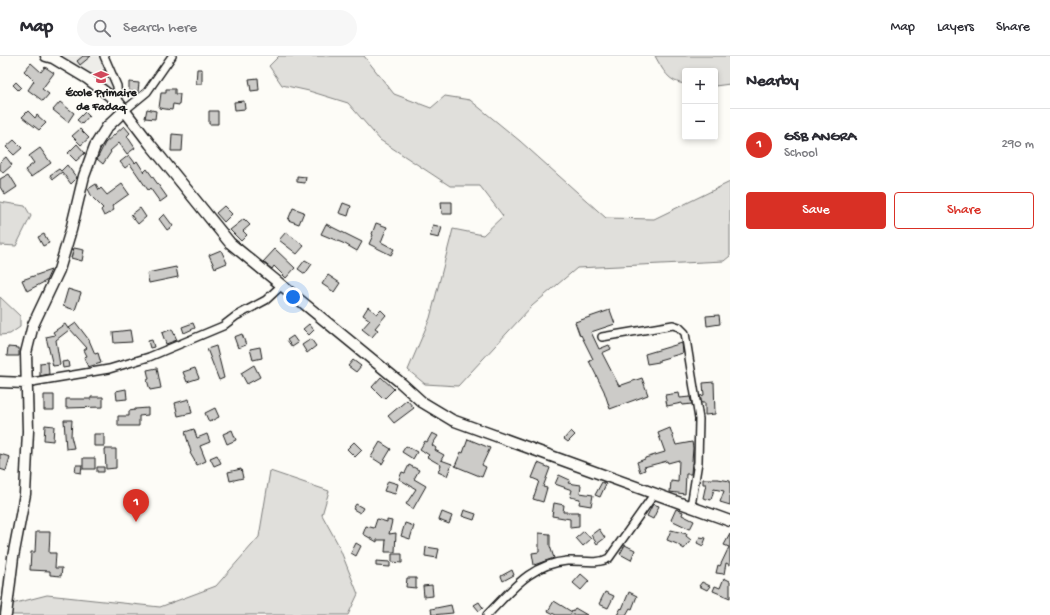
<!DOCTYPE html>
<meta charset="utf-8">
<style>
:root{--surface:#fff;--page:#f7f7f7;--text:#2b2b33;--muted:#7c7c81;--line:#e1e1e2;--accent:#d93025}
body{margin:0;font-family:"Gochi Hand",sans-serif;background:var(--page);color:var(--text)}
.controls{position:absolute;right:12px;top:12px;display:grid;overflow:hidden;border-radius:4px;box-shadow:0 2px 6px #0003}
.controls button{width:36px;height:36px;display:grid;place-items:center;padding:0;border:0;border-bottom:1px solid var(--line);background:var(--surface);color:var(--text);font:20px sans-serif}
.you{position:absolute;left:293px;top:241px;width:14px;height:14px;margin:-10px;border:3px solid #fff;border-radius:50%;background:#1a73e8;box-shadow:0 0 0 6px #1a73e833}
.badge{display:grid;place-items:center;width:26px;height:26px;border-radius:50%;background:var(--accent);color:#fff;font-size:13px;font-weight:700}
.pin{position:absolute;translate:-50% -33px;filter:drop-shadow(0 1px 2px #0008)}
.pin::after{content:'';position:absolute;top:21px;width:14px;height:12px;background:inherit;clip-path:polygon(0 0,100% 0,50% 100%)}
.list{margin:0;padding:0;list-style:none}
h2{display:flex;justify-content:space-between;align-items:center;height:52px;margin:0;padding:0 16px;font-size:17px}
h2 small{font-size:13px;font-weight:400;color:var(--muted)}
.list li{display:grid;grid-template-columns:26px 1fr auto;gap:12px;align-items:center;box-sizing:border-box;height:72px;padding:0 16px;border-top:1px solid var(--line)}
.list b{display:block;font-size:15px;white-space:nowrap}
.list p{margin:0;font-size:13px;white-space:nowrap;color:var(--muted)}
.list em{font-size:13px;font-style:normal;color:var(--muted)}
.actions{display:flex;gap:8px;padding:12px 16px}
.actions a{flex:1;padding:9px 0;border:1px solid var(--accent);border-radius:4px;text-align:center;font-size:14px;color:var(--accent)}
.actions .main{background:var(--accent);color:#fff}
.icon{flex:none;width:22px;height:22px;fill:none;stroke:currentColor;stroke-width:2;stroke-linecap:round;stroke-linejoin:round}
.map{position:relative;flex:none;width:730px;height:559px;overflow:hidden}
header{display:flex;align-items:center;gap:24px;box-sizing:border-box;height:56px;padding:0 20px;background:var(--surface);border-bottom:1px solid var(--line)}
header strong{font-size:19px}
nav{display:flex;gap:22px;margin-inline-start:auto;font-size:14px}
.search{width:280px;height:36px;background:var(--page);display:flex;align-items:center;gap:10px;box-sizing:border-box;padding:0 14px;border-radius:22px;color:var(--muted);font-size:15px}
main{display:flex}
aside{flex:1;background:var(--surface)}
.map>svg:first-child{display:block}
</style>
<header>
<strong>Map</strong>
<div class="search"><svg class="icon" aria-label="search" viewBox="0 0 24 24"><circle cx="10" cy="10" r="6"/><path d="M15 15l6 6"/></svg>Search here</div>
<nav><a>Map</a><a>Layers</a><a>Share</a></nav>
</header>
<main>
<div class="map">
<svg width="730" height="559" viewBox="0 0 730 559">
<rect width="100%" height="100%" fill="#fdfcf7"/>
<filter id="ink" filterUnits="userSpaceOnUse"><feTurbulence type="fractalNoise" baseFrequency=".025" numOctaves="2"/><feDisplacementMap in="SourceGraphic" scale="8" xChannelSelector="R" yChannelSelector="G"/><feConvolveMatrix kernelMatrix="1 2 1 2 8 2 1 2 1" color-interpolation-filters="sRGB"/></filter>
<g filter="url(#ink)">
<path fill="#eeede9" d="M63 0H98L114 27 111 35Z"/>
<path fill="#e0dfdb" stroke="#7e7e7c" d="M279 0H364L394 38 431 52 445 40 470 44 520 85 606 162 654 163 730 126V200L724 205 577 212 532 250 458 330 425 328 408 314 430 262 453 173 483 179 503 160 480 130H450L380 84 348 47 309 35 282 29 269 10Z
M655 0H730V28L715 30V15H685V28C668 26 663 14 655 0Z
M0 146 25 150 31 160 16 190 0 189Z
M0 241 20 260V271L10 278 0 279Z
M270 415 329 435 322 459 338 488 358 538 348 559H0V551L47 539 160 551 216 530 259 481Z"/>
<path fill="#cccbc8" stroke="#1c1c1c" d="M83 0H91L80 9 77 5Z
M31 7 41 16 45 11 54 17 42 33 49 38 43 45 28 34 34 25 24 15Z
M197 13H202V28H196Z
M104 14 107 20 100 24 96 19Z
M258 22 259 34 251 35 249 23Z
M16 26 21 31 18 34 13 29Z
M129 26 139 27 138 36 129 35Z
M166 33H175V38H180L179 49 173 48 172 54 159 52 161 37H166Z
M244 45 245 53 235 54 234 46Z
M60 46 74 57 68 66 53 54Z
M147 53 156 55 155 63 145 62Z
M28 55 35 62 37 59 46 67 39 74 22 61Z
M209 55H218V68H209Z
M85 56 89 60 82 68 77 64Z
M124 70 130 77 127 80 135 92 127 98 119 87 110 95 111 96 103 108 97 103 105 87Z
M80 73 89 82 81 89 72 80Z
M172 78 183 79 182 95H171Z
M14 84 22 92 14 99 6 91Z
M77 88 85 97 76 105 68 97Z
M40 92 51 107 31 121 25 114 34 107 29 100Z
M129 99 135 107 137 105 144 116 147 113 167 141 160 146 150 132 148 134 130 108 125 112 120 106Z
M6 101 12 109 3 117 0 113V106Z
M67 109 77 122 71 128 62 116 53 123 50 119 59 113 61 115Z
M9 118 17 131 5 139 0 131V123Z
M297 120 306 121 305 127 297 126Z
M96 128 99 134 101 132 107 139 122 128 129 138 112 150 114 154 104 160 101 154 103 152 92 141 88 133Z
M441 146H452V158H442Z
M343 147 351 150 348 160 339 157Z
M224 150 232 158 224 166 216 157Z
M140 152 146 161 138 168 131 159Z
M293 152 304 156 299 168 288 164Z
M164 158 173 170 167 174 159 163Z
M244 163 250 169 243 175 247 179 241 185 230 174Z
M376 167 387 171 381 186 394 193 391 199 369 188 373 179 372 178Z
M326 168 362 186 357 195 345 188 321 178Z
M433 169 442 171 439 182 430 180Z
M286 176 304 190 297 198 279 184Z
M44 178 49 187 43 190 38 181Z
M74 192 84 194 82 205 71 202Z
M275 193 295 212 286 222 274 210 272 213 263 206Z
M221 194 227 207 215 212 209 199Z
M305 204 312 208 305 218 298 213Z
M176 211 178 221 149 227 147 217Z
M51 214 46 225 27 235 22 224Z
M328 219 340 227 334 236 322 228Z
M68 233 81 237 75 254 63 250Z
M368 251 377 258 381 254 386 259 375 272 378 274 372 281 362 273 370 264 363 259Z
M610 254 615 268 591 276 599 293 609 289 611 293 602 297 619 330 642 322 648 339 610 353 604 335 589 305 593 303 581 279 580 280 575 266Z
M719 259 720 268 707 270 706 260Z
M76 267 89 284 95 298 98 297 101 307 88 311 84 301 87 300 84 294 87 292 69 272Z
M193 267 195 272 184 277 182 271Z
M65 268 69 274 56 284 60 309 53 310 46 281 55 279 53 276Z
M309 268 314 274 309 279 303 273Z
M172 273 177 284 166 288 162 277Z
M130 274 132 286 114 287 113 276Z
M242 278 246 289 238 292 234 281Z
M293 280 298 287 292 291 287 284Z
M311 283 316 290 307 297 302 289Z
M152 284 154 291 150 292 148 285Z
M682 287 683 297 659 304V306L647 308 645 298Z
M216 290 224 322 219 324 207 293Z
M8 291 19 292V300H7Z
M260 291 262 302 253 304 250 293Z
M353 304 361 310 356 316 348 310Z
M68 305 69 311 63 312 62 306Z
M48 306 49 318 40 320V307Z
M254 309 260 321 247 328 241 317Z
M157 312 161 332 150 334 147 324 149 323 147 314Z
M195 312 199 322 187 326 183 316Z
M381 321 394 333 384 343 372 331Z
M714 326 715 358 705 359V347H702L700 340 704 339 703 327Z
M126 333 127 343 117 344 116 335Z
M679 337 680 342 690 341 692 348 682 349V347L667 350 665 339Z
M44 339H54V354H44Z
M91 341H103V351L66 352V343H91Z
M189 343 192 357 178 360 175 347Z
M407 344 414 352 394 367 388 360Z
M148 352V359L139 360V370H118V360H129V355L135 354V353Z
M215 352 219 361 209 366 205 357Z
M64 364H72L71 380 74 392 66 393Z
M45 369 54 370 53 385 44 384Z
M670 372 676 389 692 386 693 392 691 418H686L685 438 670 436 671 425 678 426 679 404 668 407 667 405 644 411 645 414 640 416 637 406 645 403V402L665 396 658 377Z
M194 373 197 382 207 378 210 386 200 390 206 405 197 409 190 397 191 396 185 376Z
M232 374 236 384 227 388 223 378Z
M571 375 575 379 568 386 564 383Z
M432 377 438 380 432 389 436 392 435 394 444 399 441 404 452 408 447 420 438 416 441 409 427 401 429 399 420 393 425 385 427 386Z
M94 378H104V390H94Z
M468 383 490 392 482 409 486 411 482 421 455 410 461 396 463 397Z
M354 386 362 394 355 401 347 393Z
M380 386 391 393 382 408 371 401Z
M406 390 417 396 413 403 402 396Z
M105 393H116V412L106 413Z
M0 398 10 401 6 415 0 413Z
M217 399 221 407 214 410 210 402Z
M83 402H95V413H83Z
M538 407 550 412 543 431 547 432 543 446 533 443 539 425 532 422Z
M76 409H82L81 417 75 416Z
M409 409 419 414 414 423 426 430 413 453 406 448 416 433 399 423 402 416 405 417Z
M97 411H104V416H97Z
M241 413 243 422 230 425 228 416Z
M559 419 570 424 568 427 581 429 580 437 593 439 591 450 579 448 580 443 570 441 572 434 555 428Z
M703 423H718L730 425V449L720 446 724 435 714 433 711 444 703 442 706 428H703Z
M388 425 398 428 395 438 384 435Z
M602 426 606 428 600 441 595 439Z
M554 447 564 449 563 456H579V471L570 472V463L552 460Z
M356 448 363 452 360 457 353 453Z
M653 448 659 450 653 463 647 460Z
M676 453 683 456 682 459 694 465 690 473 671 464Z
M464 454 476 458 474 464 462 460Z
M442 456 452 460 449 468 439 464Z
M377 463 387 466V464L392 465 389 478 396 477 395 496H385L386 484H377V486L363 478 366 470 374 472Z
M405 467 414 470 410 483 401 480Z
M599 473 605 482 597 488 591 479Z
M671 474 687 478 686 480 691 484 684 493 677 488 667 484Z
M584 475 591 483 583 490 576 482Z
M36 476H50L49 497H56L55 512H62L61 520 50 519V515L30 514 31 496H35Z
M539 477 550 478V490L554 502 534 509 532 497 539 496Z
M730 478V509L726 507 724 518 716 517 718 509 720 510 729 491 724 489Z
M700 481 706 482 703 490 697 487Z
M356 487 361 490 356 500 351 497Z
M625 489 635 494 631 504 620 498Z
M426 491 439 493 437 502 425 500Z
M392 498H402V507L392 506Z
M376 505 390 506V511L376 510Z
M512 514 514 519 503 525 501 520Z
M581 518 589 525 581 534 573 527Z
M407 522H416V532L406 531Z
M724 522 730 525V542L713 535 715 530 720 532Z
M702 526 710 530 707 534 699 530Z
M432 529 433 540 424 541 423 530Z
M605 536 614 540 608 552 599 548Z
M629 536 637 540 632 553 630 552 626 559H617L621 552 622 553Z
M554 545 572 556 575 552 587 559H556L548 555Z
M479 546 483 552 479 555 474 549Z
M451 549 453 557 432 559 431 553Z"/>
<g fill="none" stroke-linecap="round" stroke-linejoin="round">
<defs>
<path id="street" d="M104 0 117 30 118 46
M125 54 147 36 172 0
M602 281 673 269 679 271 685 277 699 363 698 406 691 450
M26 327 109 313 149 301 223 270 236 260 266 244 282 229
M487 559C511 535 530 508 567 505 581 504 597 509 609 502L655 437"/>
<path id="secondary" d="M46 0 53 2 88 23 118 46 150 88 230 187 401 327 422 346 452 364 730 465
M0 326 26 327
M6 559 13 501 25 438 28 375 26 297 33 269 59 214 71 174 84 120 95 90 107 71 125 54"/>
</defs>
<use href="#street" stroke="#1c1c1c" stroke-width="10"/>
<use href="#secondary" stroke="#1c1c1c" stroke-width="13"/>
<use href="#street" stroke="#fdfcf7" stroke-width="7"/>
<use href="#secondary" stroke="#fdfcf7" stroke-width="10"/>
</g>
</g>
<defs>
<symbol id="school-bare" viewBox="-9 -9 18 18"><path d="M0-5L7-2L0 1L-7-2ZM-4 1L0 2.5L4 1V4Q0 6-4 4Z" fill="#d1495b" stroke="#fdfcf7" stroke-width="2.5" paint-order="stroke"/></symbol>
</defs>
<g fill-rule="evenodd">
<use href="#school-bare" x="90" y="10" width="22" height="22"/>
</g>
<g text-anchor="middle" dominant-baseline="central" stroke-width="3" stroke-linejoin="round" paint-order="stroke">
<g font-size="12" font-weight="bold" fill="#1c1c1c" stroke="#fdfcf7">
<text x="101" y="38">École Primaire<tspan x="101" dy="14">de Fadaq</tspan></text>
</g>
</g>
</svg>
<div class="controls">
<button>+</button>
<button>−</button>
</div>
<div class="you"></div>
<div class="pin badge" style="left:136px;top:466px">1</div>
</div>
<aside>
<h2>Nearby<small></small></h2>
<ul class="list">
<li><span class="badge">1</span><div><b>GSB ANGRA</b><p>School</p></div><em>290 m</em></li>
</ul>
<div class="actions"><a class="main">Save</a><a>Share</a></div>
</aside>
</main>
